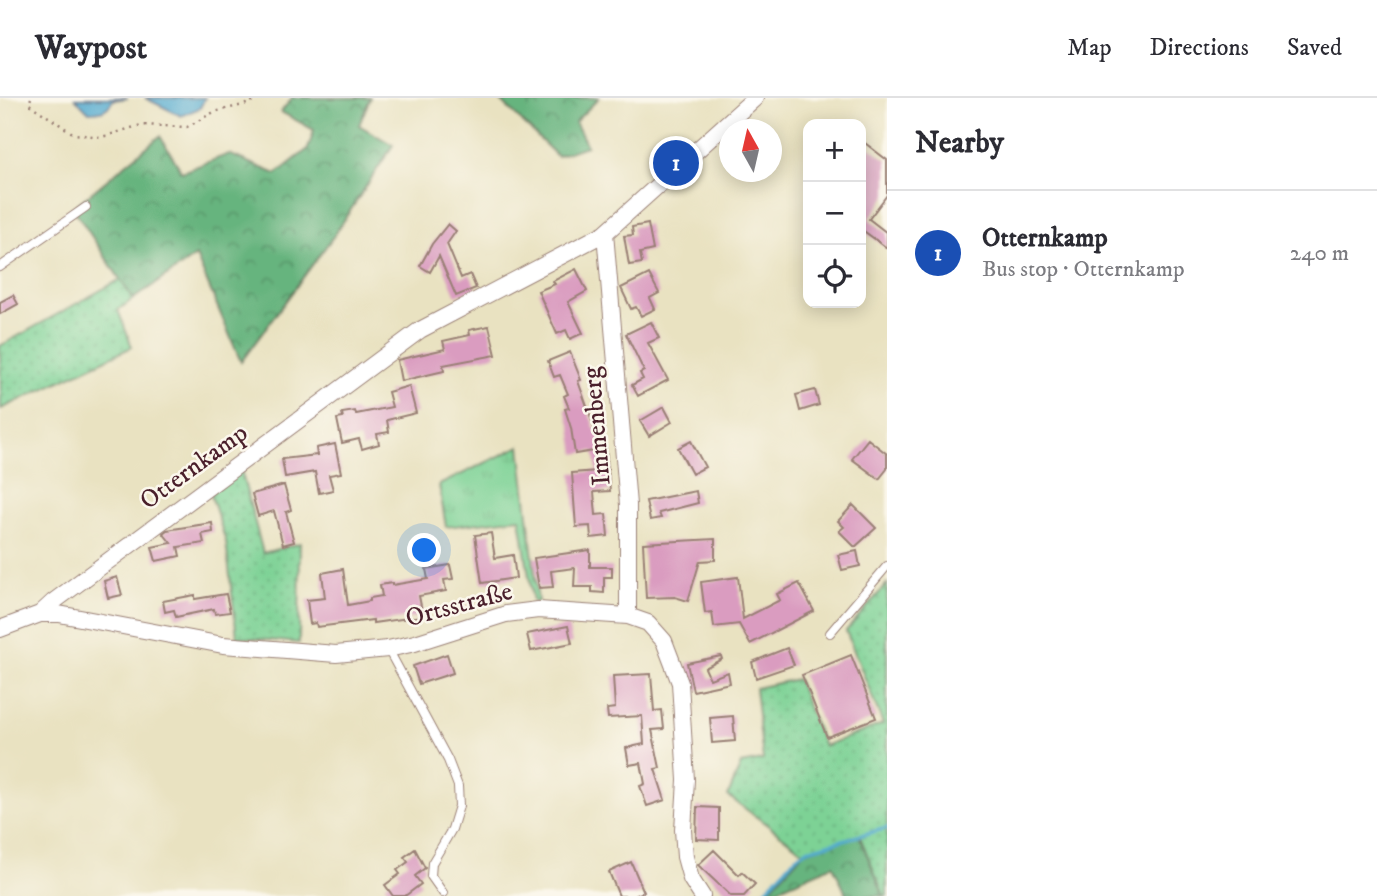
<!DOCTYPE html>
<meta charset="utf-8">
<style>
:root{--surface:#fff;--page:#f7f7f7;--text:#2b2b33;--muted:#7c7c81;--line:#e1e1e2;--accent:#db2777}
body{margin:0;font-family:"IM FELL DW Pica",serif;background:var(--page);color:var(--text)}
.controls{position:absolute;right:21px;top:21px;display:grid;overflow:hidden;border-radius:14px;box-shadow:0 4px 18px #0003}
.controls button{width:63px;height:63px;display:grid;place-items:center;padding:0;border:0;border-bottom:2px solid var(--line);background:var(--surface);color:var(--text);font:35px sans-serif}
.compass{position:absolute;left:719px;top:21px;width:63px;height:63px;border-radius:50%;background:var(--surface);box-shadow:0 4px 18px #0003;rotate:352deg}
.you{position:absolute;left:425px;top:453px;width:24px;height:24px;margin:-18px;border:5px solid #fff;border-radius:50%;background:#1a73e8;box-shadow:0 0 0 10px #1a73e833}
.badge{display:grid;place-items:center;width:46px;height:46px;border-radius:50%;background:var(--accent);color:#fff;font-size:23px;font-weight:700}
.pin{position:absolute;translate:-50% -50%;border:4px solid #fff;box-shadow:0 2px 7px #0006}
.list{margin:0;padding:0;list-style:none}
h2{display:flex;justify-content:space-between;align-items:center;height:91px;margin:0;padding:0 28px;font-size:30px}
h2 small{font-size:23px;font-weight:400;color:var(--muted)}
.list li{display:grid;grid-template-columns:46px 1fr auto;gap:21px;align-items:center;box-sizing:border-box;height:126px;padding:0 28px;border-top:2px solid var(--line)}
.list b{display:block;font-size:26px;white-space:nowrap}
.list p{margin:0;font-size:23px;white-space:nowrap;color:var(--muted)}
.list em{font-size:23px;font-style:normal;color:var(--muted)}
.icon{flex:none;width:38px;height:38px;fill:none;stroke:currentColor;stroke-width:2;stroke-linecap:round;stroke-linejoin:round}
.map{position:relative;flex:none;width:887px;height:798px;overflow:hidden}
header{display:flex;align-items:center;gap:42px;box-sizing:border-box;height:98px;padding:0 35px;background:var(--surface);border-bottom:2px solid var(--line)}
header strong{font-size:33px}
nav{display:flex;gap:38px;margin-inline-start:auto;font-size:24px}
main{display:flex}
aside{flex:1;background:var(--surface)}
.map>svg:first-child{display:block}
</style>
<header>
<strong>Waypost</strong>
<nav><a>Map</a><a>Directions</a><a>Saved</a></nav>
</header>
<main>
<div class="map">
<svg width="887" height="798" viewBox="0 0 887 798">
<defs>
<pattern id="grass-dots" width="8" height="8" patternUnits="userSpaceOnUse" patternTransform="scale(1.75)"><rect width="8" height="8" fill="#7dd295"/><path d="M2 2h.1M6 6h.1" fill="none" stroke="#6eb481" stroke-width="1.8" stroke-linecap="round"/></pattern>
<pattern id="forest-crowns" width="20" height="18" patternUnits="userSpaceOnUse" patternTransform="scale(1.75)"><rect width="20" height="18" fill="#66b47e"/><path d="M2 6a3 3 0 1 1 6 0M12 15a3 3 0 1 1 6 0" fill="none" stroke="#569267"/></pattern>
<pattern id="park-tufts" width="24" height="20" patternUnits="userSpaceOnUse" patternTransform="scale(1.75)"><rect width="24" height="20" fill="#7dd295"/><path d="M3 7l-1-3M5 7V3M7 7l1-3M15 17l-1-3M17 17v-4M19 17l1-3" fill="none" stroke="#6eb481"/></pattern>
</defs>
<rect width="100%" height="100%" fill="#fbf7ec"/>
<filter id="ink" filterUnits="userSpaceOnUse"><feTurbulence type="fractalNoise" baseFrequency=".0143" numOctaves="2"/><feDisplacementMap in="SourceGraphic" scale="14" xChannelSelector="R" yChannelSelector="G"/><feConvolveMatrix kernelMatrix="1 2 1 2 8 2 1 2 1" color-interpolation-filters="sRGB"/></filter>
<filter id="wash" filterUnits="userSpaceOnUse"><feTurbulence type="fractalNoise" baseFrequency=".00686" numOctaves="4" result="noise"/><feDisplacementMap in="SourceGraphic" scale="28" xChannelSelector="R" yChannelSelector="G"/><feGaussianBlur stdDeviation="1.57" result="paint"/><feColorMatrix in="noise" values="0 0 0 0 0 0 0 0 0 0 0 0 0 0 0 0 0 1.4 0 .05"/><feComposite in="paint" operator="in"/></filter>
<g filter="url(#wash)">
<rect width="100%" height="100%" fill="#e9e2c1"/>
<path fill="url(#grass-dots)" stroke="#647860" stroke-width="2" d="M121 181 133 201 118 212 132 249 1 311 0 248Z
M241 372 263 455 300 445 299 545 237 539 226 444 210 394Z
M887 486V798H884L859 737 804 754 728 698 741 666 763 662 755 590 797 581 824 648 883 626 846 533Z"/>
<path fill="url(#forest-crowns)" stroke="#586a54" stroke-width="2" d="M292 0H370L359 27 393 47 335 136 241 264 196 158 133 201 73 110 160 38 182 74 229 56 276 76 308 51 314 32 281 14Z
M498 0H599L575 24 587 48 557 58Z
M859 737 884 798H847L833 767 764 797 804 754Z"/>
<path fill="url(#park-tufts)" stroke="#647860" stroke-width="2" d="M520 348 538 504H533L520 420 446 429 439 387Z"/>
<path fill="#52aacf" stroke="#4e647d" stroke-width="2" d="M75 0H128L113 2C107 13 101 14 89 14Z
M145 0H205L200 10 181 18Z"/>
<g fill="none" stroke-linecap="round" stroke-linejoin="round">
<path stroke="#52aacf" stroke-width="3.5" d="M760 798 797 758 807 752 887 730"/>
</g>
<g id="blocks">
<path fill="#da9cc0" d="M861 42 887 62V97L869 121 887 135V150L861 131V80L865 74 861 71Z
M448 126 456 133 447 146 461 180 470 176 476 190 456 198 439 158 430 174 420 168 432 146Z
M648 126 653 152 640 155 642 165 629 167 624 138 633 137 632 129Z
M576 171 587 193 568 204 583 235 570 241 566 232 557 236 538 193 555 186 553 183Z
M649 176 659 195 650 200 655 211 641 218 636 209 631 211 621 190Z
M13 197 18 206 0 216V204Z
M651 224 659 240 648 245 668 282 638 298 632 287 643 281 640 275 644 273 626 236Z
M489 228 496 257 443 267 444 273 401 283 397 262 445 251 443 243 470 237 469 232Z
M570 254 581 282 578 283 595 331 600 330 603 349H606L610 393 594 394 596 417 606 416 608 438 591 440 590 428 576 429 572 375 597 373 594 353 575 356 571 330 565 311 569 310 564 298 568 296 560 277 554 279 548 263Z
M409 288 416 315 387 322 389 334 377 336 379 346 362 351 359 341 342 345 337 321 343 320 342 315 355 313 356 316 392 309 388 294Z
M815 292 819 307 800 313 796 297Z
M664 309 672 324 649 338 640 323Z
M868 341 887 356V371L879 381 852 361Z
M691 343 705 369 692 376 678 350Z
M335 346 341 375 329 377 333 392 319 395 315 374 285 379 282 361 317 357 316 350Z
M284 387 291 412 286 414 294 444 283 447 274 413 258 418 252 396Z
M696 393 698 405 659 415 661 420 650 422 646 403Z
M853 407 876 430 855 449 839 433 844 429 838 423Z
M212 425 213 434 202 436 204 445 178 449 180 458 156 463 152 449 171 445 163 435 167 432Z
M491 435 495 460 513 457 516 480 482 485 475 437Z
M715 441V462L700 463 688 503 675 499 646 500 643 445Z
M590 452V469H612V479H604V495L592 494V489H574L575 470 551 473 553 489 539 490 534 460Z
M857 453 860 468 842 472 838 457Z
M450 467 453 481 444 482 446 493 419 498 423 518 373 525V522L317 529 316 525 310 526 307 502 325 500 322 475 343 471 348 507 370 503V500L382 498 380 487 392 485V487L428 481 426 471Z
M117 479 122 497 108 500 104 483Z
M738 479 743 521 780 502 777 496 799 485 814 513 750 546 739 526 714 529 712 514 705 515 701 484Z
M226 496 230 514 215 516 214 511 176 519 174 512 165 514 163 503 195 497V501Z
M568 528 572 545 531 553 527 536Z
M787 550 794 567 756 580 752 564Z
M447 556 453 575 419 586 413 568Z
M851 557 876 620 827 639 802 577Z
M721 558 722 561 705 570 710 581 728 574 730 585 693 593 687 565Z
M651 576 654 613 662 612 664 631 652 632 660 670 655 671 665 702 647 708 640 688 645 686 641 665 629 667 626 650 644 646 642 618 608 620 607 611 615 610 613 578Z
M733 618 735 643 712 645 710 620Z
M697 709 719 710V742L696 741Z
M415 751 425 770 415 778 421 786 405 798H393L385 787 400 776 397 772 408 764 404 759Z
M714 752 739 777 742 774 755 786 744 798H731L698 767Z
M631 764 644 794 634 798H619L609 774Z"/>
</g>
</g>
<g filter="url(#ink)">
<use href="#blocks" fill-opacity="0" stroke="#9a8076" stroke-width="2"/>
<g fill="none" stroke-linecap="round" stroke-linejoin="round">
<defs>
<path id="service" d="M0 169 86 109
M830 535 887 468
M388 551 448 662 458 688 459 708 452 731 432 765 431 778 443 795"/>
<path id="minor" d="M605 135 628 407V518
M40 516 53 504 420 232 605 135 755 0
M0 531 40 516H59L223 547 336 556 388 551 415 545 506 516 538 512 628 518 648 525 664 543 680 585 686 682 683 732 685 759 691 781 702 798"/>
</defs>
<use href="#service" stroke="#9a8076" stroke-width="10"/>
<use href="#minor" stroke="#9a8076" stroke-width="18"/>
<path stroke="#9a8076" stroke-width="2.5" stroke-dasharray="2 5" stroke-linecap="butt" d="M31 0 29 6 74 36 102 39 141 27 187 29 214 14 247 6 259 0"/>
<use href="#service" stroke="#fff" stroke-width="8"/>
<use href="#minor" stroke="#fff" stroke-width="16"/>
</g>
</g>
<g text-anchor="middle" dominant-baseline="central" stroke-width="5" stroke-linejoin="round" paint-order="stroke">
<g font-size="26" fill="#4a1f2b" stroke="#fbf7ec">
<text transform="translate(597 328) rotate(-95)">Immenberg</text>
<text transform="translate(194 369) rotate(-36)">Otternkamp</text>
<text transform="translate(459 507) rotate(-15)">Ortsstraße</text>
</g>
</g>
</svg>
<div class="controls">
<button>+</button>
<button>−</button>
<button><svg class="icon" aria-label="locate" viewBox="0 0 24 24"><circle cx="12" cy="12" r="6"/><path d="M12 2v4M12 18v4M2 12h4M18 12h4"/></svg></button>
</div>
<svg class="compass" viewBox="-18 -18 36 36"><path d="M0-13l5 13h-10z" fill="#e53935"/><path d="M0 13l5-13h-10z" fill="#7c7c81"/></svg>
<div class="you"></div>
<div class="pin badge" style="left:676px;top:65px;background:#1a4fb4">1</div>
</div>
<aside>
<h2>Nearby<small></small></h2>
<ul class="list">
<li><span class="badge" style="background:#1a4fb4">1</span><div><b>Otternkamp</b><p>Bus stop · Otternkamp</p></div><em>240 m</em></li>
</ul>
</aside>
</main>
